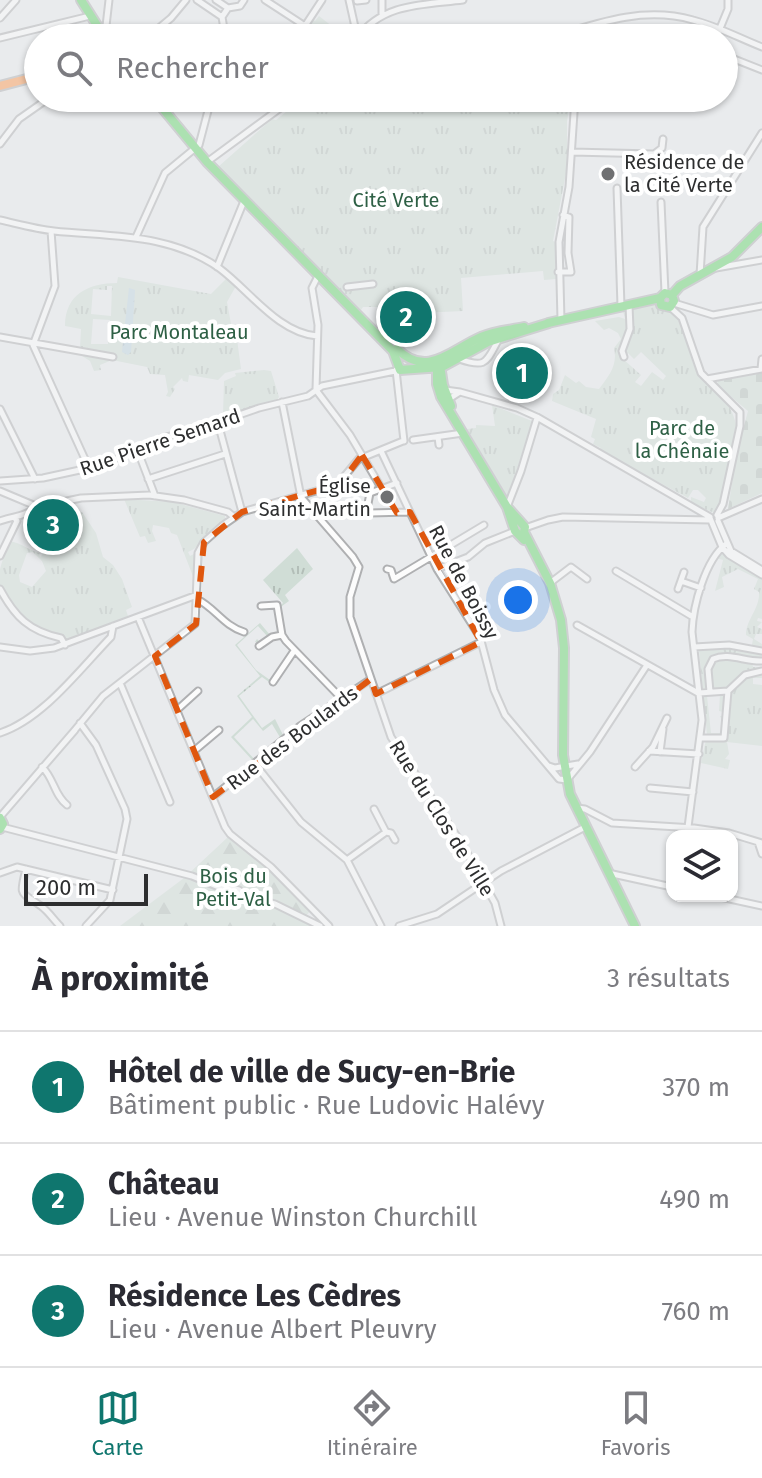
<!DOCTYPE html>
<html lang="fr">
<meta charset="utf-8">
<style>
:root{--surface:#fff;--page:#f7f7f7;--text:#2b2b33;--muted:#7c7c81;--line:#e1e1e2;--accent:#0f766e}
body{margin:0;font-family:"Fira Sans",sans-serif;background:var(--page);color:var(--text)}
.controls{position:absolute;right:24px;bottom:24px;display:grid;overflow:hidden;border-radius:16px;box-shadow:0 2px 6px #0004}
.controls button{width:72px;height:72px;display:grid;place-items:center;padding:0;border:0;border-bottom:2px solid var(--line);background:var(--surface);color:var(--text);font:40px sans-serif}
.scale{position:absolute;left:24px;bottom:20px;width:124px;box-sizing:border-box;padding-left:8px;border:4px solid #2d2e2f;border-top:0;font-size:22px;line-height:28px;white-space:nowrap;color:#2d2e2f;-webkit-text-stroke:6px #fff;paint-order:stroke}
.you{position:absolute;left:518px;top:600px;width:28px;height:28px;margin:-20px;border:6px solid #fff;border-radius:50%;background:#1a73e8;box-shadow:0 0 0 12px #1a73e833}
.badge{display:grid;place-items:center;width:52px;height:52px;border-radius:50%;background:var(--accent);color:#fff;font-size:26px;font-weight:700}
.pin{position:absolute;translate:-50% -50%;border:4px solid #fff;box-shadow:0 2px 8px #0006}
.list{margin:0;padding:0;list-style:none}
h2{display:flex;justify-content:space-between;align-items:center;height:104px;margin:0;padding:0 32px;font-size:34px}
h2 small{font-size:26px;font-weight:400;color:var(--muted)}
.list li{display:grid;grid-template-columns:52px 1fr auto;gap:24px;align-items:center;box-sizing:border-box;height:112px;padding:0 32px;border-top:2px solid var(--line)}
.list b{display:block;font-size:30px;white-space:nowrap}
.list p{margin:0;font-size:26px;white-space:nowrap;color:var(--muted)}
.list em{font-size:26px;font-style:normal;color:var(--muted)}
.icon{flex:none;width:44px;height:44px;fill:none;stroke:currentColor;stroke-width:2;stroke-linecap:round;stroke-linejoin:round}
.map{position:relative;flex:none;width:762px;height:926px;overflow:hidden}
.search{position:absolute;background:var(--surface);box-shadow:0 2px 6px #0004;left:24px;right:24px;top:24px;height:88px;display:flex;align-items:center;gap:20px;box-sizing:border-box;padding:0 28px;border-radius:44px;color:var(--muted);font-size:30px}
.sheet{height:440px;background:var(--surface)}
nav{display:flex;justify-content:space-around;align-items:center;box-sizing:border-box;height:112px;border-top:2px solid var(--line);background:var(--surface);font-size:22px;color:var(--muted)}
nav a{display:grid;justify-items:center;gap:4px}
nav .on{color:var(--accent)}
.map>svg:first-child{display:block}
</style>
<div class="map">
<svg width="762" height="926" viewBox="0 0 762 926">
<defs>
<pattern id="grass-tufts" width="24" height="20" patternUnits="userSpaceOnUse" patternTransform="scale(2)"><rect width="24" height="20" fill="#d0ddd6"/><path d="M3 7l-1-3M5 7V3M7 7l1-3M15 17l-1-3M17 17v-4M19 17l1-3" fill="none" stroke="#b3beb8"/></pattern>
<pattern id="forest-firs" width="22" height="20" patternUnits="userSpaceOnUse" patternTransform="scale(2)"><rect width="22" height="20" fill="#d0ddd6"/><path d="M5 1l3.5 6h-7zM16 11l3.5 6h-7z" fill="#b3beb8"/></pattern>
<pattern id="cemetery-stones" width="16" height="16" patternUnits="userSpaceOnUse" patternTransform="scale(2)"><rect width="16" height="16" fill="#d0ddd6"/><path d="M2 7V4a2 2 0 0 1 4 0v3zM10 15v-3a2 2 0 0 1 4 0v3z" fill="#b3beb8"/></pattern>
<pattern id="water-ripples" width="26" height="14" patternUnits="userSpaceOnUse" patternTransform="scale(2)"><rect width="26" height="14" fill="#bed4e0"/><path d="M2 4q2-2 4 0t4 0M15 11q2-2 4 0t4 0" fill="none" stroke="#a4b6c0"/></pattern>
</defs>
<rect width="100%" height="100%" fill="#e9ebed"/>
<path fill="url(#grass-tufts)" fill-rule="evenodd" d="M319 16 347 38 299 37 312 19 315 21Z
M303 98H571L567 121V168L553 241 555 242 556 279 544 280 543 271 461 278 463 311 380 315 378 307H363L361 310 218 167 272 119 276 120Z
M118 277 211 294 227 278 236 286 227 302 231 324H235L241 369 225 373 218 380 189 375 188 382 183 381 182 378 173 387 175 389 170 397 166 396 168 392 165 375 150 374 147 367 112 360 100 365 101 370 94 371 90 361 79 354 112 359 114 354 80 348 81 329 65 326C65 294 89 283 117 283ZM107 286H112L111 316 91 314 93 289 107 290ZM93 319 110 320 108 344H91Z
M656 303C663 310 676 312 680 322 689 339 688 360 700 375 714 396 731 398 736 425L720 504 714 513 691 503V497L704 502 706 498 698 490H693L688 498 597 449 601 448 593 444 595 439 591 437 596 419 552 401 553 394 559 390 565 375 576 383 579 381 586 387 599 389C609 376 618 365 614 348L621 339 618 333 609 328 604 330 595 321 619 317 625 319 623 311 639 304 641 307H644V304ZM641 352 666 376 663 380 652 372 641 386 635 382 641 375 623 359 628 353 634 359Z
M264 370 271 371 279 397 277 400 229 416 223 415 224 381 236 376 235 373Z
M492 405 532 421 508 499 467 429 476 428V425L495 426Z
M124 499 173 502 225 516V519L194 549 188 552 190 556 194 554V579L177 535 171 533 169 528 153 525 152 531 156 541 148 543 145 536 140 537Z
M82 512 96 533 103 557 113 565 122 579 132 607 126 610 128 616 115 622 129 618 65 642 22 621 0 587V569L8 541C21 542 33 553 41 553L39 555 41 557 48 541C68 542 66 526 62 514L67 513 68 516ZM33 552 42 561 46 571 32 587 20 582 19 575 27 553Z
M297 548 313 569 285 595 289 601 282 606 281 611 280 606 283 603 263 580Z
M723 553 762 579V619L758 618 757 621 762 622 757 627 762 629V634H756L754 639 762 644V657H749L748 661 752 662 753 667H762L753 670 754 672 762 671V678H753V684L762 685V746L727 742 729 754 725 759 730 760 728 769 701 763 707 735 699 650 734 648 751 650 753 639 746 635C746 619 760 609 759 592L754 589 758 579 738 569 722 577 724 587 715 591 723 560 716 558ZM720 694 719 711 723 712 722 716H720L722 720 721 733H711L707 696Z
M260 623 270 635 259 643 255 642 257 639 260 642 267 636 258 626 237 645 256 670 270 680 269 682 262 677 239 696 262 728 275 719 284 737 281 739 272 724 263 731 253 719 234 737 255 760 254 762 231 737 252 717 237 696 260 676 235 645Z"/>
<path fill="url(#forest-firs)" d="M228 837 239 847 242 844 312 909 305 917 320 926H120L184 878Z"/>
<path fill="url(#cemetery-stones)" d="M762 370V493L728 509 737 452 748 411 717 385 718 380Z"/>
<path fill="url(#water-ripples)" d="M129 288 135 290 131 352 128 355 122 352Z"/>
<g fill="none" stroke-linecap="round" stroke-linejoin="round">
<defs>
<path id="street" d="M197 0 222 17
M216 0 228 8
M265 0 305 26
M349 0 355 27 360 33
M382 0V14
M357 1 366 0
M228 8 240 6 244 0
M0 18 16 0
M101 32 106 26 109 0
M0 38 90 16
M147 38 171 18 186 0
M218 38 224 29 222 17 228 8
M297 38 322 0
M357 38C383 3 422 5 463 0
M549 38C597 23 643 6 693 20 717 26 739 38 762 47
M633 38H667
M716 38 728 9V0
M724 55 762 70
M197 98C215 105 232 107 250 98
M0 144 19 119 49 98
M572 152 654 154 662 148 663 139
M207 162 294 98
M617 188 621 306
M661 202 665 293
M0 220C18 224 36 229 54 231 111 237 169 233 219 268 249 290 278 333 317 336
M51 231 55 286 33 345 89 468
M136 237 165 173 199 145 210 103
M217 267 244 201
M716 268 762 260
M558 272H571L568 253 569 217 563 215
M700 275 703 227 762 133
M347 287 373 284
M674 303 713 315 762 306
M670 307 682 318 701 373 740 412V426L723 504 717 515
M561 320 559 242 569 187 575 98
M0 337 113 357
M624 357 622 351 630 329 629 305
M459 359C488 369 486 361 499 339
M541 360 537 373 541 388
M761 369 762 359
M396 370 404 441
M707 379 762 369
M316 389 318 325 312 288 318 276
M316 390 350 435 382 489
M445 390 460 392 449 399
M460 392 517 408 537 417 710 517
M282 402 301 497 353 557 359 567 350 597V617L391 737 462 844 495 903 501 926
M0 409 35 479
M218 423 242 512
M438 437 439 445
M413 440 463 433
M137 449 155 496
M381 451 437 569 480 637 494 690 505 715 559 779 567 780 590 752 647 665
M364 457 403 441
M148 479 225 454
M0 481 43 478 89 468 114 460 162 438 193 431 259 408 308 396 322 386 400 370
M397 483 370 493 367 509 369 513 410 512
M0 491 38 507 81 498 149 495 184 500 228 512 234 517
M507 507 521 471 537 418
M710 518 722 547 729 555 762 575
M718 518 762 499
M0 521C17 515 20 518 37 508
M718 521 731 551 762 570
M525 528 548 520 563 517 710 520
M0 556 17 521 15 518
M387 569 391 570 394 579 484 525
M437 569 468 557 485 543 515 531
M616 571 693 617
M681 581 701 588
M550 583 571 567 587 579
M0 589C15 617 29 631 61 638L65 645
M678 589 684 572
M197 599C215 608 224 626 244 632
M261 606 277 605 282 635 286 641 341 698
M138 617 225 827 230 834 271 867 329 926
M577 625 698 693
M259 646 272 637 282 635
M0 647 30 651 54 648 197 595
M694 647 729 645 762 651
M273 682 294 651
M120 683 170 802
M710 692 708 669 713 659C729 652 745 662 762 661
M699 693 728 691
M376 694 481 642
M177 710 198 691
M80 723 96 745 125 809 127 819 110 900 86 926
M74 731 103 696 195 624 198 553 204 542 222 526 242 512 337 485 362 455
M0 733C43 719 80 669 111 637L113 626
M701 738H724L728 691 745 675 762 671
M194 751 219 730
M649 751 699 754
M660 752 663 729
M255 764 301 822 347 860 381 926
M549 766 555 768 578 764
M42 767C54 778 54 795 67 805
M635 767 653 747 667 718
M650 788 693 792
M213 797 300 726 371 679
M577 808 585 809 612 823 694 828 729 833 762 843
M374 809 386 832 391 833 395 840
M0 817 75 730
M2 827 192 876 226 890 275 904 320 926
M688 827 702 720 692 632C693 606 705 560 726 544
M758 842 762 854
M347 860 386 832
M26 869C19 897 20 891 41 906 48 911 54 920 60 926
M0 873 17 867 113 890
M608 873 672 887
M218 884 239 890
M716 896 762 906
M399 926 437 914 501 871 587 826"/>
<path id="fast" d="M81 0 105 38
M154 98 207 162 393 351 400 370 442 367 488 342 549 323
M672 295 680 286 732 257 762 227
M660 298 661 305 670 307 674 301 672 295
M548 323 660 298 665 293 672 295
M397 349C427 379 451 350 481 337 494 331 510 330 524 327
M440 365 443 385 451 406
M437 366V384L441 397 507 507 515 531 524 540
M507 507 525 527 524 532 550 583 561 620 564 648 563 755 570 794 635 926
M0 818 3 824 0 829"/>
<path id="slow" d="M0 86 38 76"/>
</defs>
<use href="#street" stroke="#afb0b2" stroke-width="9"/>
<use href="#fast" stroke="#afb0b2" stroke-width="12"/>
<use href="#slow" stroke="#afb0b2" stroke-width="12"/>
<use href="#street" stroke="#fcfcfc" stroke-width="5"/>
<use href="#fast" stroke="#63d668" stroke-width="8"/>
<use href="#slow" stroke="#ff974d" stroke-width="8"/>
</g>
<path d="M0 0H762V926H0ZM362 455 397 513 410 512 481 642 376 694 371 679 213 797 155 656 196 624 204 542 242 512 340 484Z" fill="#e9ebed" fill-opacity=".55" fill-rule="evenodd"/>
<path fill="none" stroke="#df570e" stroke-width="6" stroke-dasharray="16 10" stroke-linejoin="round" d="M362 455 397 513 410 512 481 642 376 694 371 679 213 797 155 656 196 624 204 542 242 512 340 484Z"/>
<g fill="#6f7072" stroke="#fff" stroke-width="3">
<circle cx="608" cy="174" r="8"/>
<circle cx="387" cy="497" r="8"/>
</g>
<g text-anchor="middle" dominant-baseline="central" stroke-width="8" stroke-linejoin="round" paint-order="stroke">
<g font-size="20" fill="#2d2e2f" stroke="#fff" text-anchor="start">
<text x="624" y="162">Résidence de<tspan x="624" dy="23">la Cité Verte</tspan></text>
<text x="371" y="486" text-anchor="end">Église<tspan x="371" dy="23">Saint-Martin</tspan></text>
</g>
<g font-size="20" fill="#2e6045" stroke="#fff">
<text x="396" y="200">Cité Verte</text>
<text x="179" y="332">Parc Montaleau</text>
<text x="682" y="428">Parc de<tspan x="682" dy="23">la Chênaie</tspan></text>
<text x="233" y="876">Bois du<tspan x="233" dy="23">Petit-Val</tspan></text>
</g>
<g font-size="20" fill="#2d2e2f" stroke="#fff">
<text transform="translate(160 442) rotate(-19)">Rue Pierre Semard</text>
<text transform="translate(464 582) rotate(62)">Rue de Boissy</text>
<text transform="translate(292 738) rotate(-37)">Rue des Boulards</text>
<text transform="translate(442 818) rotate(58)">Rue du Clos de Ville</text>
</g>
</g>
</svg>
<div class="controls">
<button><svg class="icon" aria-label="layers" viewBox="0 0 24 24"><path d="M12 4l9 5-9 5-9-5zM3 14l9 5 9-5"/></svg></button>
</div>
<div class="scale">200 m</div>
<div class="you"></div>
<div class="pin badge" style="left:522px;top:373px">1</div>
<div class="pin badge" style="left:406px;top:317px">2</div>
<div class="pin badge" style="left:53px;top:525px">3</div>
<div class="search"><svg class="icon" aria-label="search" viewBox="0 0 24 24"><circle cx="10" cy="10" r="6"/><path d="M15 15l6 6"/></svg>Rechercher</div>
</div>
<section class="sheet">
<h2>À proximité<small>3 résultats</small></h2>
<ul class="list">
<li><span class="badge">1</span><div><b>Hôtel de ville de Sucy-en-Brie</b><p>Bâtiment public · Rue Ludovic Halévy</p></div><em>370 m</em></li>
<li><span class="badge">2</span><div><b>Château</b><p>Lieu · Avenue Winston Churchill</p></div><em>490 m</em></li>
<li><span class="badge">3</span><div><b>Résidence Les Cèdres</b><p>Lieu · Avenue Albert Pleuvry</p></div><em>760 m</em></li>
</ul>
</section>
<nav>
<a class="on"><svg class="icon" aria-label="map" viewBox="0 0 24 24"><path d="M3 6l6-2 6 2 6-2v14l-6 2-6-2-6 2zM9 4v14M15 6v14"/></svg>Carte</a>
<a><svg class="icon" aria-label="directions" viewBox="0 0 24 24"><path d="M12 3l9 9-9 9-9-9zM9 14v-3h6M13 9l2 2-2 2"/></svg>Itinéraire</a>
<a><svg class="icon" aria-label="saved" viewBox="0 0 24 24"><path d="M7 4h10v16l-5-4-5 4z"/></svg>Favoris</a>
</nav>
